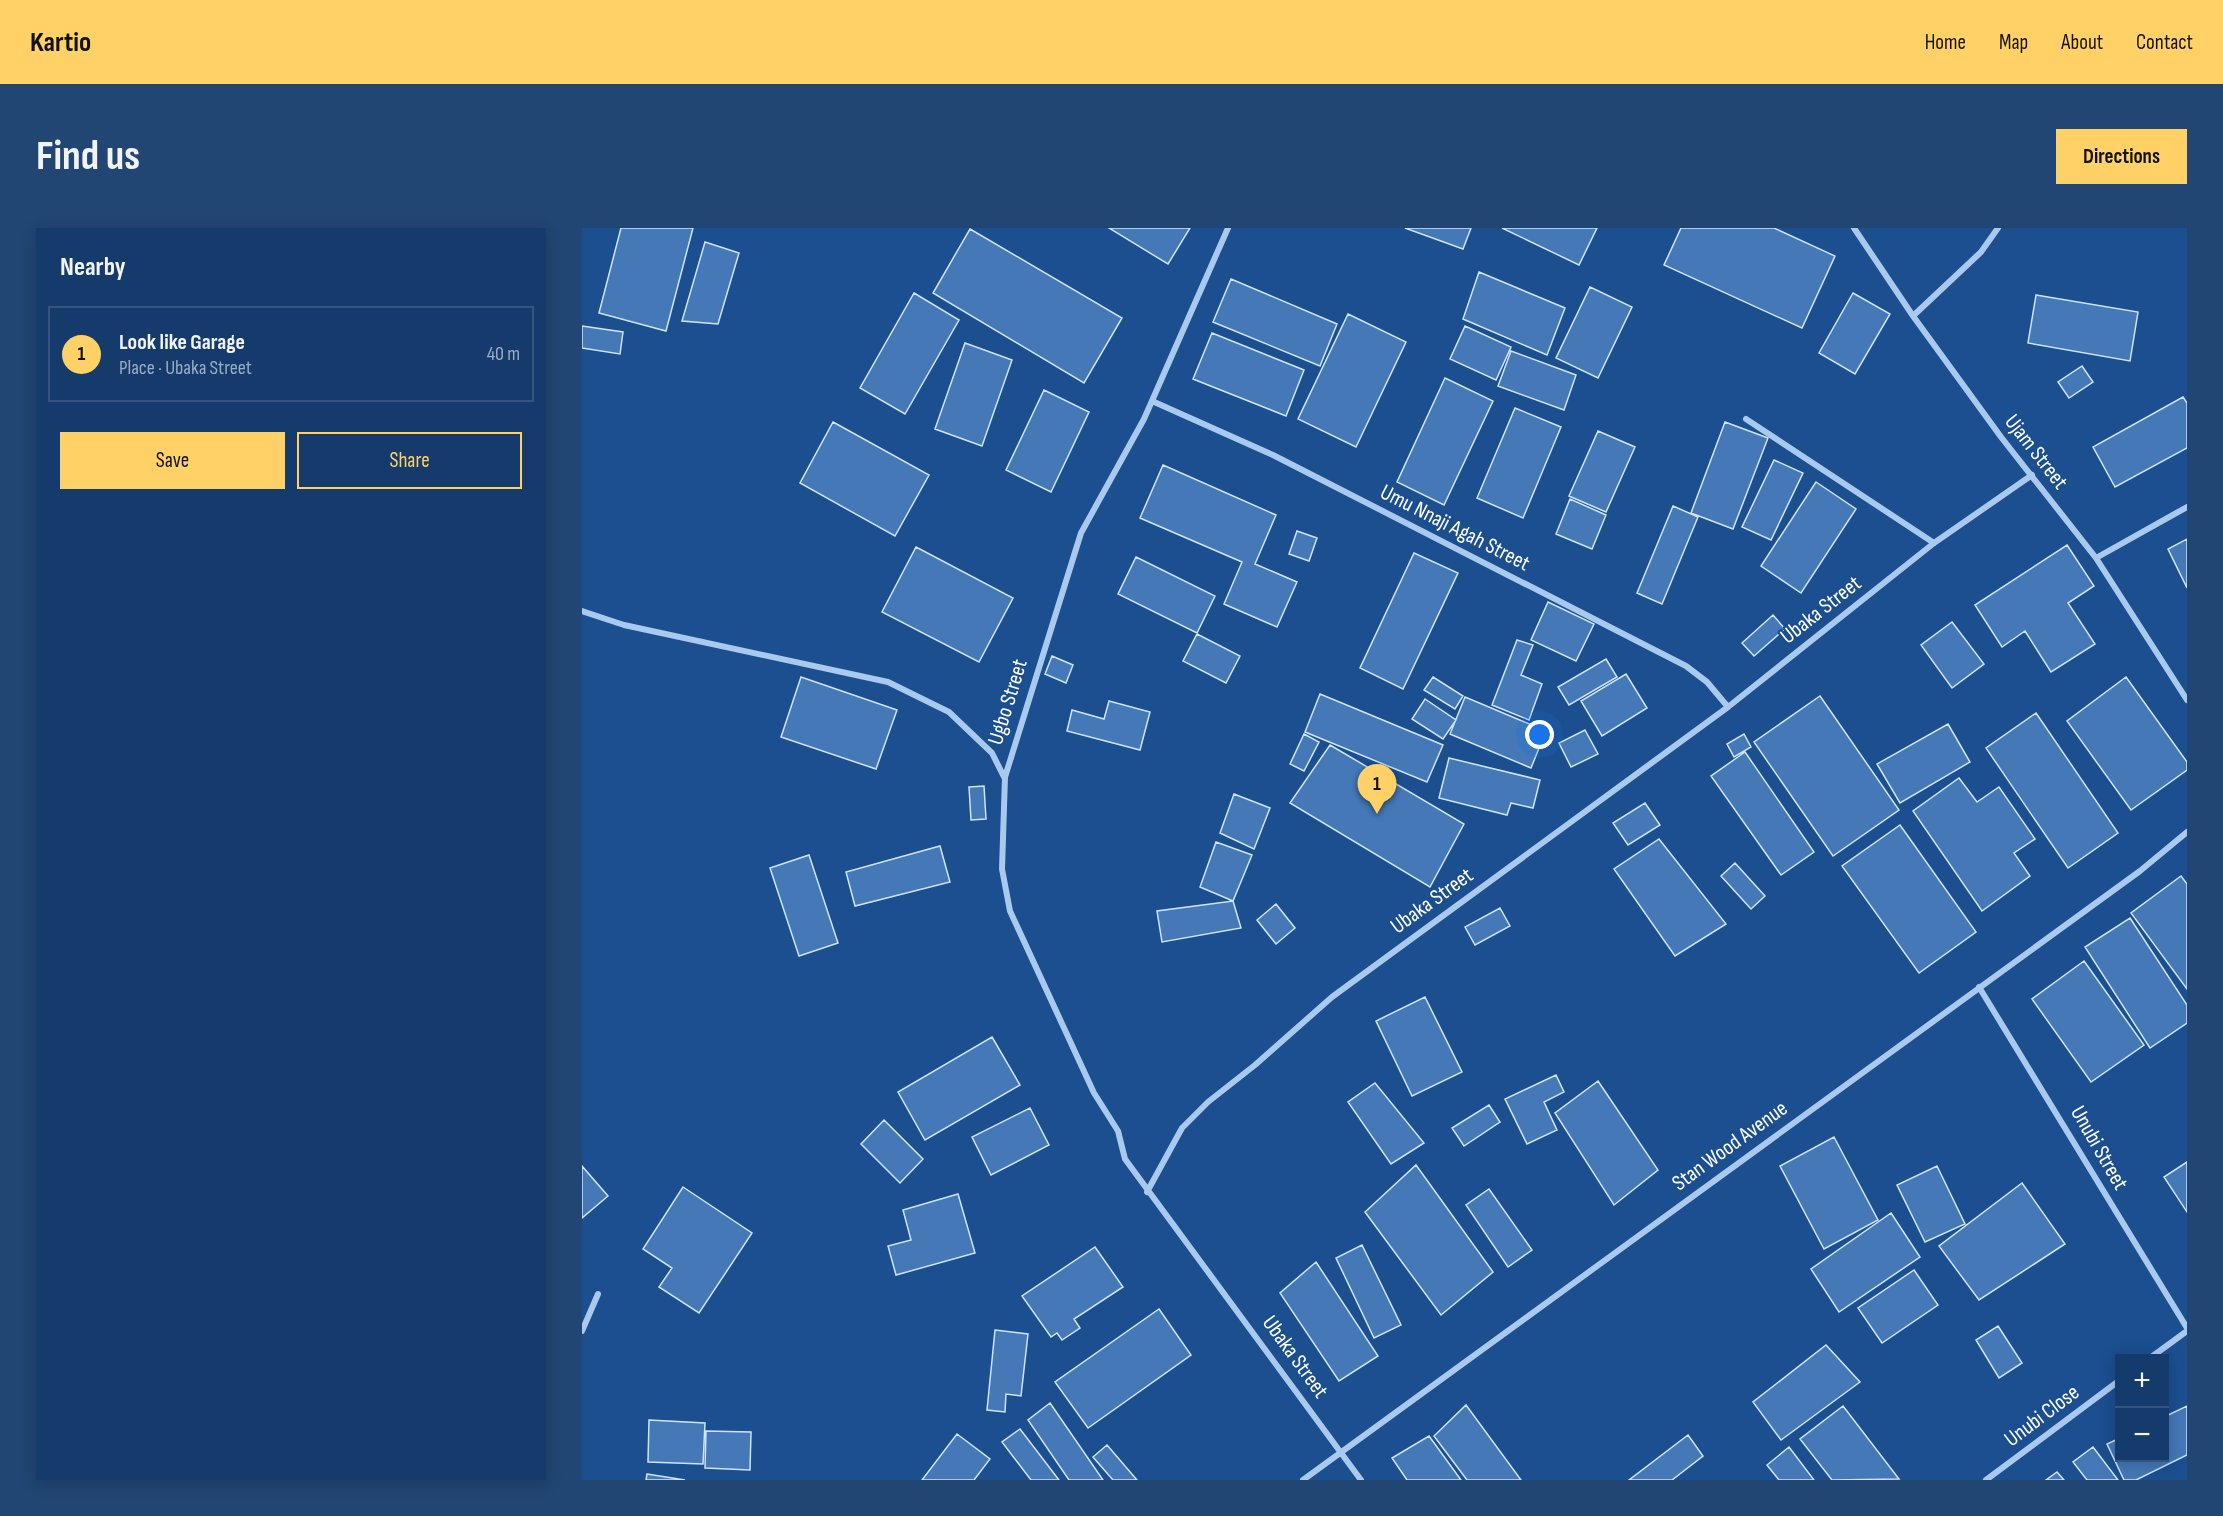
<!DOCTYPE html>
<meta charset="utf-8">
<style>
:root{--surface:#143b6b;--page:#214673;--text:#f1f3f6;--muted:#9dadc1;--line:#33557e;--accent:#ffd166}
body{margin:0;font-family:"Sofia Sans Condensed",sans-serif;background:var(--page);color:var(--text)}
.controls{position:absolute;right:18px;bottom:18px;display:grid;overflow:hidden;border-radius:0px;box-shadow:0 3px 15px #0003}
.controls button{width:54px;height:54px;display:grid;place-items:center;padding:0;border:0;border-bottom:2px solid var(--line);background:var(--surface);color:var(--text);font:30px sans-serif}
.you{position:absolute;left:958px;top:507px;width:21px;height:21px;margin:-15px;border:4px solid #fff;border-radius:50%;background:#1a73e8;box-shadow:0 0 0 9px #1a73e833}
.badge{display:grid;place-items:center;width:39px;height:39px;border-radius:50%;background:var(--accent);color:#111;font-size:20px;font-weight:700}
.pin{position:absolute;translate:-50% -50px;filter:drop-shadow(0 2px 3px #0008)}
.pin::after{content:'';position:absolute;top:32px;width:21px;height:18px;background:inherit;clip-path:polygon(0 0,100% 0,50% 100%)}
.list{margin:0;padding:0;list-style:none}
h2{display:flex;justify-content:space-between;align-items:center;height:78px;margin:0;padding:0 24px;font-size:26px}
h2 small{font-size:20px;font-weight:400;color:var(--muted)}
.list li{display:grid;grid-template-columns:39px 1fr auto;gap:18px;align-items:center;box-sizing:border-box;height:96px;margin:0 12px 12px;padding:0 12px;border:2px solid var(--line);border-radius:0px}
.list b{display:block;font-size:22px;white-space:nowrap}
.list p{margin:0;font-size:20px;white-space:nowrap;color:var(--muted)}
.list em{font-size:20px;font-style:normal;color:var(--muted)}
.actions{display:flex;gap:12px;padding:18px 24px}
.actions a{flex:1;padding:14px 0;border:2px solid var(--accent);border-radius:0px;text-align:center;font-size:21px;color:var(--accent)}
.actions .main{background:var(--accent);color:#111}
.map{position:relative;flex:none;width:1605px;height:1252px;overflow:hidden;border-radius:0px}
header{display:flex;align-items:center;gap:36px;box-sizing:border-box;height:84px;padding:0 30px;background:var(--accent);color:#111}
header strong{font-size:28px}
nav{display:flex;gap:33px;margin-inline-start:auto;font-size:21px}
.intro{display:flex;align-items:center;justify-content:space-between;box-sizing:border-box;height:144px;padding:0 36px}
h1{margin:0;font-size:42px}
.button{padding:15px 27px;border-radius:0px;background:var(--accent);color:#111;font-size:21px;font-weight:700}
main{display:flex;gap:36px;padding:0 36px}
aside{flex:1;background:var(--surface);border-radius:0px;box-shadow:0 3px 15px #0003}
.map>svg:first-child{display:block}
</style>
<header>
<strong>Kartio</strong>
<nav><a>Home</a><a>Map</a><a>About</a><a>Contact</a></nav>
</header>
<div class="intro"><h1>Find us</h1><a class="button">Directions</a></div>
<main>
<aside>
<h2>Nearby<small></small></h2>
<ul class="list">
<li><span class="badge">1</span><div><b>Look like Garage</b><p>Place · Ubaka Street</p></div><em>40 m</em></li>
</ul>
<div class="actions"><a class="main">Save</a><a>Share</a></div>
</aside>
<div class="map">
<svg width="1605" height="1252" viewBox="0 0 1605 1252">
<rect width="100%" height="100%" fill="#1b4f8f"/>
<path fill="#4478b7" stroke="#cfe3fa" stroke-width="1.5" d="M39 0H111L84 103 17 85Z
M527 0H608L586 36Z
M823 0H889L881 21Z
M920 0H1015L997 37Z
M1099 0H1192L1253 28 1220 100 1082 37Z
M388 1 540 90 502 155 351 65Z
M123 14 157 25 136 96 100 93Z
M897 44 983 80 965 127 881 91Z
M649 51 755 96 738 138 631 94Z
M1008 59 1050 79 1016 150 974 130Z
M332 65 377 92 323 186 278 160Z
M1271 65 1308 86 1273 146 1237 125Z
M1454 67 1556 84 1548 133 1446 115Z
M766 86 824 114 774 219 716 191Z
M0 98 41 104 38 126 0 120Z
M883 98 929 119 914 152 868 131Z
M630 105 722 142 704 188 611 151Z
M383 115 430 132 400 218 353 201Z
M929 123 994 147 982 182 916 158Z
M1500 138 1511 154 1487 170 1476 154Z
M863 150 911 173 862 277 815 254Z
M462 162 507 184 469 264 424 242Z
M1601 169 1605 175V220L1533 259 1511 219Z
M933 180 979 199 941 290 895 270Z
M251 194 347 247 313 308 218 255Z
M1143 194 1186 210 1151 301 1109 285Z
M1016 203 1053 219 1024 284 987 268Z
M1192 232 1221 245 1189 312 1160 299Z
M581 237 694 287 673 336 715 354 695 399 642 376 660 334 558 290Z
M1234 254 1274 281 1219 365 1179 338Z
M988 271 1024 287 1010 321 974 306Z
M1091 278 1116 289 1080 376 1055 365Z
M715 303 735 310 727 333 707 326Z
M1605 311V360L1586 321Z
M1485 317 1512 358 1486 375 1513 416 1469 444 1443 403 1420 419 1393 377Z
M334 319 431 370 397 434 300 384Z
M832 325 876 345 821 461 778 440Z
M554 329 633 368 615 405 536 366Z
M966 374 1012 396 994 433 949 412Z
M1191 387 1203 401 1172 428 1160 415Z
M1370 394 1402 436 1370 460 1339 417Z
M615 406 658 428 644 455 601 433Z
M935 412 951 417 939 447 960 456 947 492 910 477Z
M470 428 491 437 484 455 463 446Z
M1024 431 1035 449 987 477 976 459Z
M1044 446 1065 480 1020 508 999 473Z
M219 449 315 482 294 541 199 509Z
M851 449 881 468 873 481 842 462Z
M1544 449 1605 534V542L1549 582 1485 493Z
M738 466 861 517 845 554 723 504Z
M1238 468 1317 582 1251 628 1172 514Z
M883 469 964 503 949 540 868 506Z
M843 471 874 492 861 511 830 491Z
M527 473 568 484 558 522 485 503 490 482 522 491Z
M1454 485 1536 605 1486 640 1404 520Z
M1366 496 1388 534 1318 575 1295 536Z
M1003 502 1016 526 989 539 977 515Z
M722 506 737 514 722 543 708 536Z
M1162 506 1169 519 1152 529 1145 516Z
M748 517 882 596 848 659 708 575Z
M1163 524 1232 624 1199 647 1129 548Z
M867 530 958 552 951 580 929 575 925 587 857 570Z
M1377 550 1395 574 1417 559 1453 611 1432 625 1448 648 1400 683 1331 583Z
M402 558 404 591 389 592 387 559Z
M652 566 688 580 672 621 638 605Z
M1063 575 1078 597 1046 617 1031 595Z
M1318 597 1394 704 1337 745 1260 638Z
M1077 611 1144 696 1093 728 1032 641Z
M634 614 670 627 651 673 618 659Z
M358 618 368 654 273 678 264 644Z
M227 627 256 715 217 728 188 640Z
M1153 635 1183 668 1169 681 1139 648Z
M1599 648 1605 656V761L1549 685Z
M651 673 659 700 580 714 575 683Z
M694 676 713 700 694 716 675 692Z
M918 680 928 698 893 717 883 699Z
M1548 690 1605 777V795L1568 820 1503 719Z
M1502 733 1562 817 1509 854 1450 771Z
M843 769 880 844 830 868 794 793Z
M410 809 438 857 343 912 316 864Z
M974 847 982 864 962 874 975 902 945 916 923 871Z
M1016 853 1076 942 1032 977 973 885Z
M793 855 842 915 809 936 766 874Z
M907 877 918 894 882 918 870 900Z
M448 880 467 917 409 947 390 909Z
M302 892 341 931 318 955 279 916Z
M1252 909 1296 992 1242 1021 1198 938Z
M1605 934V984L1582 949Z
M834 937 911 1044 859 1087 783 984Z
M0 938 26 968 0 990Z
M1355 938 1383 996 1343 1014 1315 957Z
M1440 955 1483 1016 1397 1072 1357 1018Z
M101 959 170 1005 117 1085 77 1059 90 1040 61 1021Z
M907 961 950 1022 926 1039 884 977Z
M376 966 393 1025 314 1047 306 1018 329 1012 321 982Z
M1309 985 1338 1029 1257 1084 1229 1041Z
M780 1017 819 1097 792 1110 754 1030Z
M513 1019 541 1059 492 1091 498 1100 480 1112 475 1105 469 1109 440 1068Z
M734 1034 796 1128 757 1153 698 1065Z
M1332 1042 1356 1077 1300 1115 1276 1080Z
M577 1081 609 1127 506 1200 473 1154Z
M1416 1098 1440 1135 1417 1150 1394 1112Z
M413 1102 446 1106 439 1168 424 1166 423 1184 405 1182Z
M1244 1117 1278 1154 1199 1212 1171 1174Z
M468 1175 521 1252H487L446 1192Z
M884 1177 939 1252H885L852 1208Z
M1261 1178 1317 1251 1250 1252 1218 1211Z
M1605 1178V1227L1554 1252H1542L1525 1216 1538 1210V1230H1582V1189Z
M67 1192 123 1195 121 1236 66 1234Z
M438 1201 477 1252H449L420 1214Z
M124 1203 169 1204 168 1242 123 1240Z
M375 1206 408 1231 392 1252H340Z
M1106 1207 1121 1228 1090 1252H1047Z
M847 1208 879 1252H825L810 1230Z
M525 1217 555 1252H531L511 1229Z
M1207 1219 1232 1252H1197L1185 1237Z
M1511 1219 1536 1252H1505L1491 1234Z
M1475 1244 1482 1252H1464Z
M65 1246 103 1252H64Z"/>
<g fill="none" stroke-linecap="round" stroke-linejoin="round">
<path stroke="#a9c9ee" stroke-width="6" d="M646 0 562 191 499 305 423 549 420 641 428 683 512 865 536 903 543 931 779 1252
M1272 0 1331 88 1419 209 1514 330 1605 472
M1331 88 1399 24 1416 0
M570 173 691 227 1104 438 1125 454 1146 479
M1164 191 1352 315
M1514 330 1605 279
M0 383 42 397 306 454 367 484 410 525 422 549
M1397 759 1605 1100
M565 964 600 900 626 874 673 837 750 769 1146 479 1352 315 1450 247
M0 1103 16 1066
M1568 1130 1605 1103
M721 1252 1558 643 1605 604
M1404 1252 1538 1152"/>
</g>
<g text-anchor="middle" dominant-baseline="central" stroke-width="4.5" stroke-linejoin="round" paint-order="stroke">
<g font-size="22" fill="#fff" stroke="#1b4f8f">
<text transform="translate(1454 224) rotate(52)">Ujam Street</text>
<text transform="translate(873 300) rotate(27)">Umu Nnaji Agah Street</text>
<text transform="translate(1239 382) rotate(-38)">Ubaka Street</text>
<text transform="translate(426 474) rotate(-73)">Ugbo Street</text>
<text transform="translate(850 673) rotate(-36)">Ubaka Street</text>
<text transform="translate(1148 918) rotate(-36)">Stan Wood Avenue</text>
<text transform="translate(1517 920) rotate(60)">Unubi Street</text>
<text transform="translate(713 1129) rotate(54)">Ubaka Street</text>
<text transform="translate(1460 1188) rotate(-37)">Unubi Close</text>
</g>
</g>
</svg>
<div class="controls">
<button>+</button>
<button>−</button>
</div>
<div class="you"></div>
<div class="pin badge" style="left:795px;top:586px">1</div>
</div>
</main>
